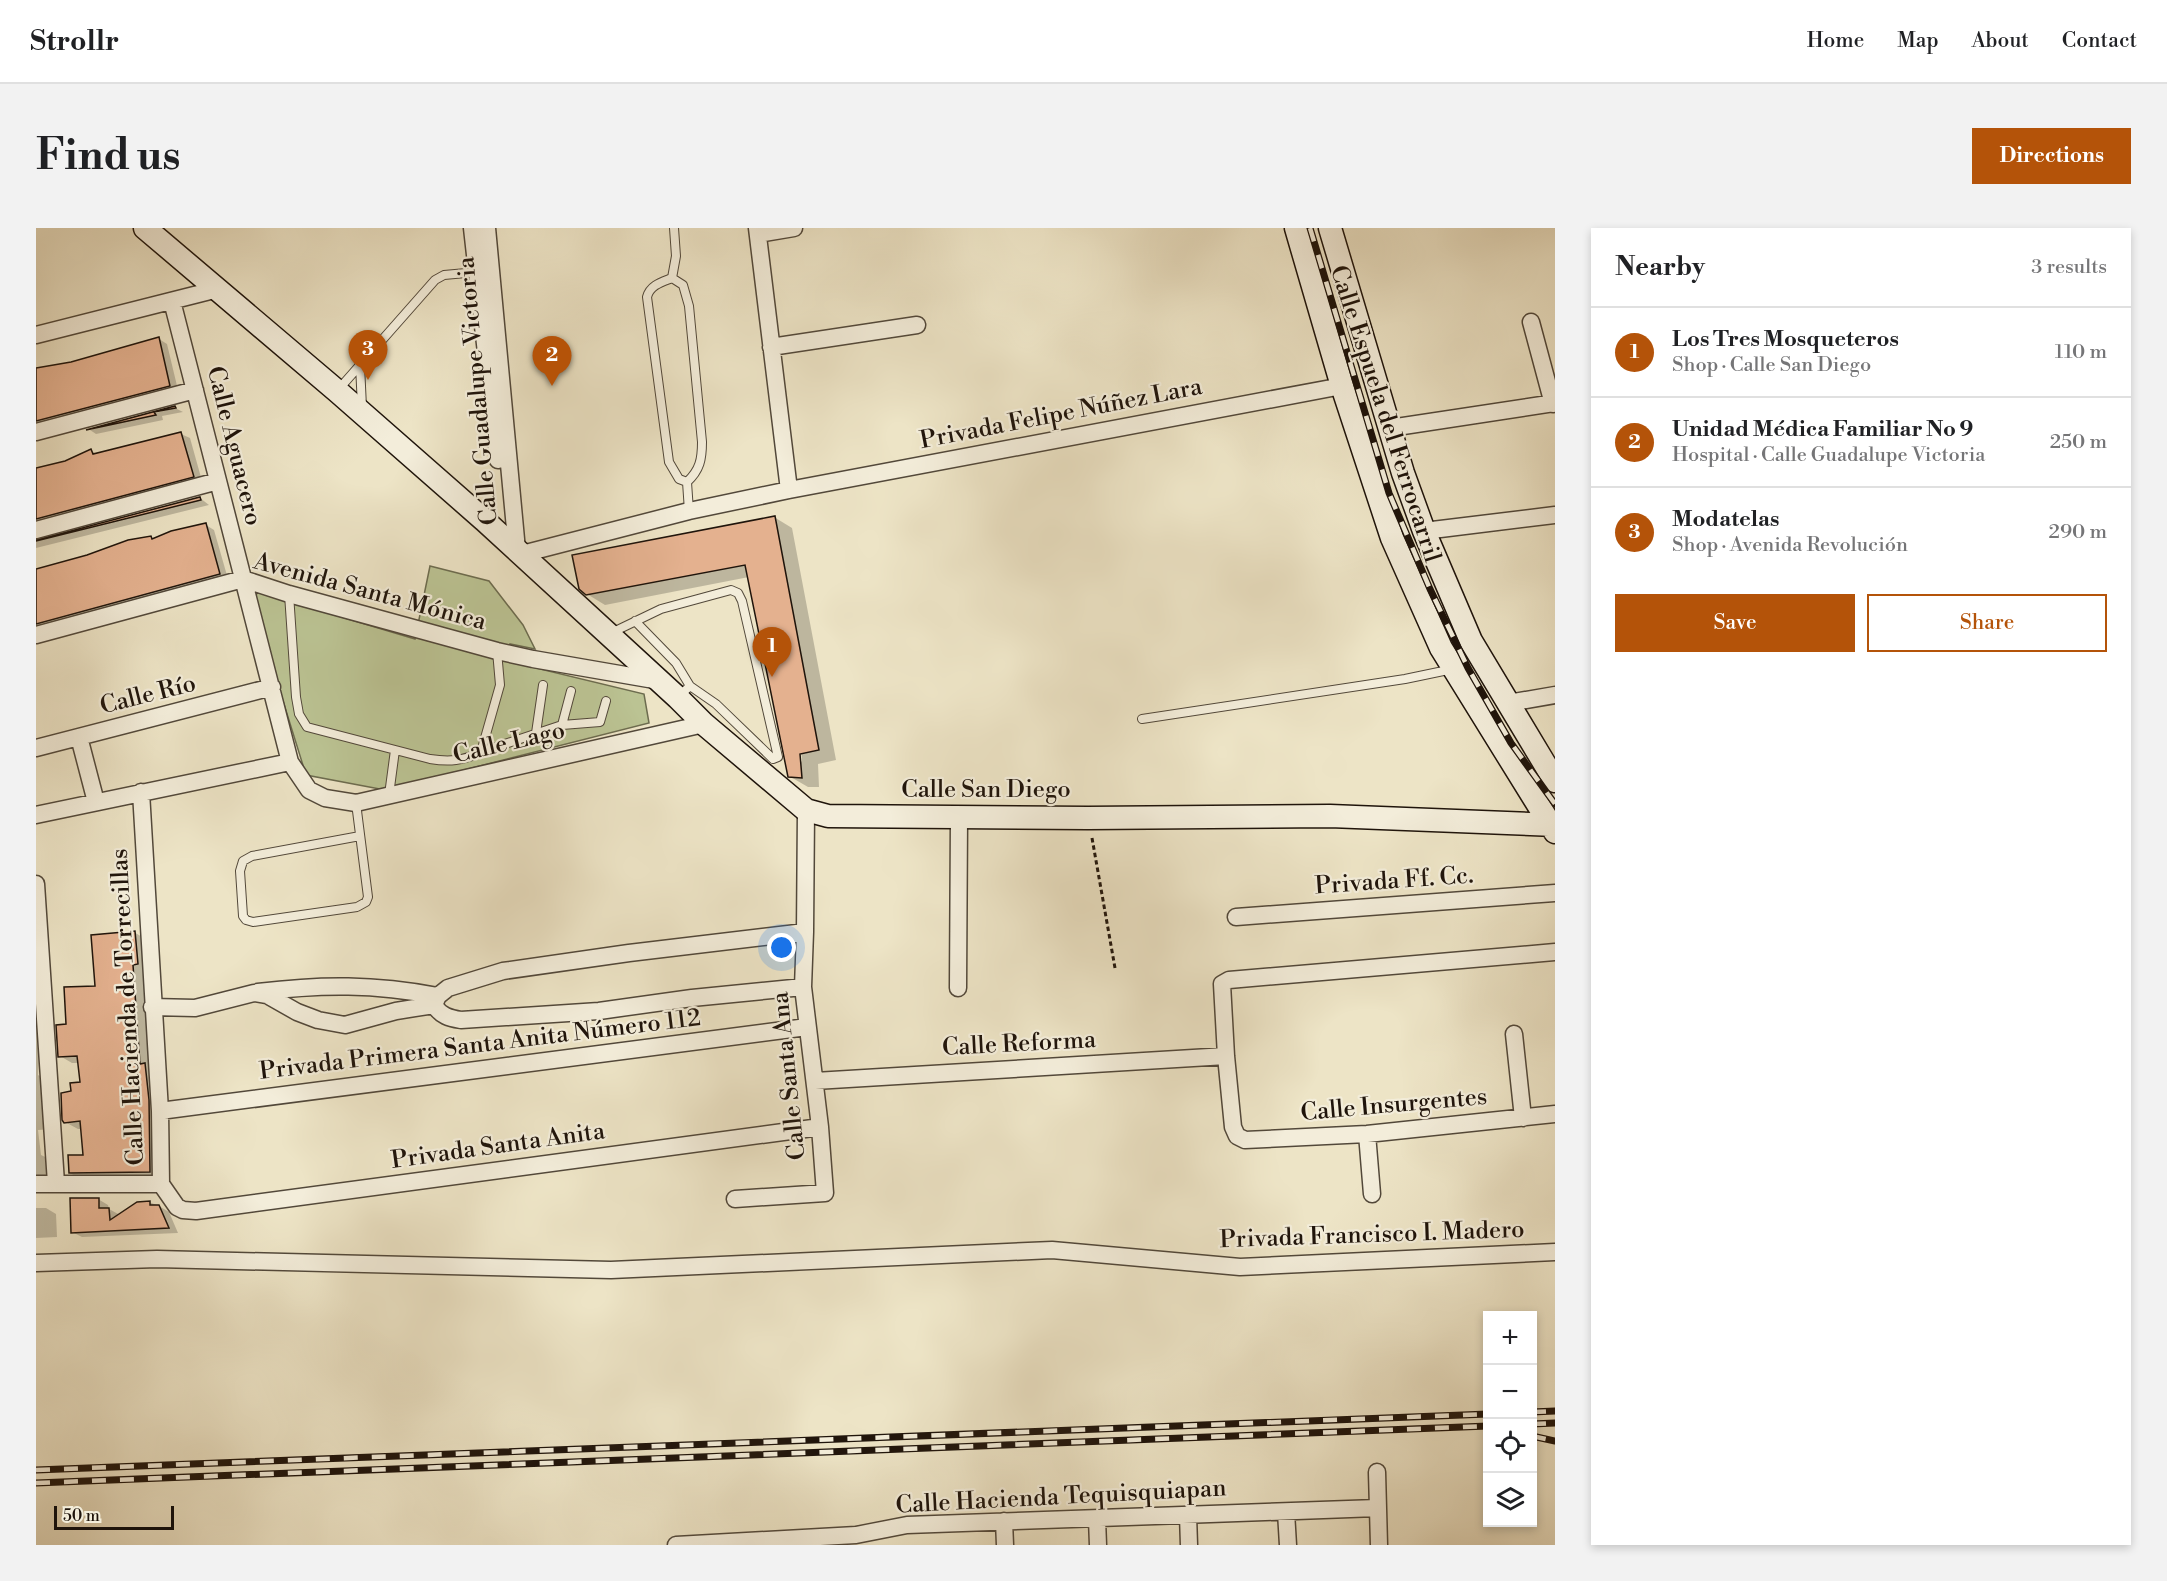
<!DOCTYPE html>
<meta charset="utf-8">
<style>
:root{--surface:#fff;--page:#f2f2f2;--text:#202124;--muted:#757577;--line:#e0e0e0;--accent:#b45309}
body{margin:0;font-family:"Libre Bodoni",serif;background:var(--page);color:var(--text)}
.controls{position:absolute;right:18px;bottom:18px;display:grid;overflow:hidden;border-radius:0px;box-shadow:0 3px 9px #0003}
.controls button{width:54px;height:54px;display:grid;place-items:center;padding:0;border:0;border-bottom:2px solid var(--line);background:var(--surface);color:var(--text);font:30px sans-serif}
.scale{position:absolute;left:18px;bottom:15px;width:120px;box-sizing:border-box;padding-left:6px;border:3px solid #1f140b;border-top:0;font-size:16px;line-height:21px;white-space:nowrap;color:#1f140b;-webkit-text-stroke:4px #f3edda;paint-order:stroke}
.you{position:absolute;left:746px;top:720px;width:21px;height:21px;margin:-15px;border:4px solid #fff;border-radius:50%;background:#1a73e8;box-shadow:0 0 0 9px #1a73e833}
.badge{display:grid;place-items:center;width:39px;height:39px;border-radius:50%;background:var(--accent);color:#fff;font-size:20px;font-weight:700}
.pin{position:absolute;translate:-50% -50px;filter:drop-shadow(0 2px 3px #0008)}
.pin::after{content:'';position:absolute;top:32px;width:21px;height:18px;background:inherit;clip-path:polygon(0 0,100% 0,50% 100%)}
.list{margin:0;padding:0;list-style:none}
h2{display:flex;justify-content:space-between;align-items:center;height:78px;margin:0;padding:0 24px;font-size:26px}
h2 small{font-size:20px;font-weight:400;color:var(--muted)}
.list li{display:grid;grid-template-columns:39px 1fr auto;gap:18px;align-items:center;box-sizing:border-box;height:90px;padding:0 24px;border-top:2px solid var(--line)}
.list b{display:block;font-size:22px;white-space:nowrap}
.list p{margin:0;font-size:20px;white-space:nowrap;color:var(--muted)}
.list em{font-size:20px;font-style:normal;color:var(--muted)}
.actions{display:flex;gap:12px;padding:18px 24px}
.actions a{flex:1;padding:14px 0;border:2px solid var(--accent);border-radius:0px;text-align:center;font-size:21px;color:var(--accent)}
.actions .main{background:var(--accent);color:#fff}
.icon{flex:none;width:33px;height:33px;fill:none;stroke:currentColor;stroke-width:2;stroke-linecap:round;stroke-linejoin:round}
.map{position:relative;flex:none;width:1519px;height:1317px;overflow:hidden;border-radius:0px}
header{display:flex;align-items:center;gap:36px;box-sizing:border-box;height:84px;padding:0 30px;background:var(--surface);border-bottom:2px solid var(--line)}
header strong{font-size:28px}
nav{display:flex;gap:33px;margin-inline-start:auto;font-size:21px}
.intro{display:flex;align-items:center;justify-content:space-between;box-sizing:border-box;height:144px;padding:0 36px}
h1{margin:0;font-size:42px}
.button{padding:15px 27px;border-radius:0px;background:var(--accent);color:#fff;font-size:21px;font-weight:700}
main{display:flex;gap:36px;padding:0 36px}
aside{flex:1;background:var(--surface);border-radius:0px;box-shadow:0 3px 9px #0003}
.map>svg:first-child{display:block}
</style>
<header>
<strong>Strollr</strong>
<nav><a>Home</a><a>Map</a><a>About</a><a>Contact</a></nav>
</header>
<div class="intro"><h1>Find us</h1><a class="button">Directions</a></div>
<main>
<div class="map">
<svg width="1519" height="1317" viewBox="0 0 1519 1317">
<rect width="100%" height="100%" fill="#ede4c6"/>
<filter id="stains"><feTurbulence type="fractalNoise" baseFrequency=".00333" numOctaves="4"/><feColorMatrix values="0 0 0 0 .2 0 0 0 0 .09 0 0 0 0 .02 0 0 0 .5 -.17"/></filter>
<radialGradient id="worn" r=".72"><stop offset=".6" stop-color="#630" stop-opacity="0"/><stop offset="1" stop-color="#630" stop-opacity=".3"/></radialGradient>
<path fill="#bbc393" stroke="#6d6c4f" stroke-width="1.5" d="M394 338 453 353 487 397 499 421 474 416 471 433 608 466 613 495 349 562 270 547 216 373 222 364 379 411Z"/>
<path fill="#0003" fill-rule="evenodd" d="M123 111 131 116 142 162 0 203V144Z
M139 180 147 184 126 188 127 192 60 206 54 202Z
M145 206 154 210 166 253 0 302V240L29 234 55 223 61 226Z
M164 270 173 277 0 320V313Z
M738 289 756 300 800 532 782 536 783 559H772L753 548 713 349 569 377 551 366ZM765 518 766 533 765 534 763 526Z
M170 297 178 302 192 351 0 406V343L115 310 118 312Z
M98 704 111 712 126 951 46 952 34 945 49 928 46 901H42L29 894 37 865 45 855 43 835H36L24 828 32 798Z
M0 781 2 782 4 810 2 847 7 850 18 901 2 902 5 927 20 934 21 952 0 956Z
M62 971 72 977 73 981 84 987 113 974 123 978 133 984 142 1005 46 1009 36 1004Z
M0 980H10L20 986 21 1009 0 1010Z"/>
<path fill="#e4b18f" stroke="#1f140b" stroke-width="1.5" d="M123 109 134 158 0 193V140L35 134Z
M139 178 140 180 118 184 120 187 50 202Z
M145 204 158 249 0 291V240L29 233 55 221 57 226Z
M164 269 165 272 0 313V312Z
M739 288 783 522 764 526 766 550 752 549 709 337 550 367 543 361 536 327Z
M170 295 184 346 0 396V341L51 327 92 312 115 308 116 311 135 303Z
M99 703 102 736 97 737 104 836 109 835 113 872 114 944 33 945 32 927H47L44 893 28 895 26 892 25 865 35 863 34 855 44 854 41 828 22 829 20 797 30 796 28 759 59 758 55 707Z
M34 970H63V980H73L74 992 101 974 114 973V977H123L133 1000 35 1005Z"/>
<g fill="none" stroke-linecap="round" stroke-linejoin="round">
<defs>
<path id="lane" d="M636 50 640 28 638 0
M324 137 326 179
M302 162 399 52 408 47 441 44
M651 254 643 251 633 234 611 69C614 57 626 54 636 50L647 57 653 78 666 214C666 231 664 242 651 254L653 283
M253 366 260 469 263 486 271 499 394 531C413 534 427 533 445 524L464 457 461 423
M599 393 640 435 654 458
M575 405 625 381 695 362 702 365 706 373 742 529 737 531 680 476 654 458 642 469
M1106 491 1369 451 1417 441
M526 497 535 463
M500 505 507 457
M445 524 526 497 564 494 570 473
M353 567 359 522
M320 575 332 669 330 674 321 679 217 694 210 692 207 688 204 643 207 633 216 628 324 608"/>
<path id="street" d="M436 0 462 232
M451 0 481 322
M721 0 753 262
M722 6 758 0
M136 73 254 534 273 562 289 570 320 575 668 496
M1495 94 1517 176
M0 107 182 61
M735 119 881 97
M1354 200 1519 175
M0 204 159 162
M0 302 182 253
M1388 303 1519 287
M486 326 653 283 753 262 1306 158
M0 407 207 351 253 366 461 423 497 431 624 453
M1472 475 1519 467
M43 509 60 574
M0 520 236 459
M105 564 124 883 125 956 141 979 147 982 160 983 784 899
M0 587 254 534
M0 656 20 955
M1200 689 1519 665
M1519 724 1193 752 1186 756 1190 828 1197 899 1201 908 1209 912 1331 906 1519 886
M922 760 923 589
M222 764C287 756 338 756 402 768
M398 777C405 788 413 790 425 792L563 783 656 770 767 759
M116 779 159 780 218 765 231 767 261 784 282 792 309 797 360 783 398 777 402 768 412 760 467 743 593 725 769 704
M1478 806 1487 890
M779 853 1190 828
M124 883 771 799
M1331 906 1336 966
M0 956H125
M699 971 789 965 784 899 767 759 769 704 770 582
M0 1035 121 1031 575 1042 1016 1022 1204 1039 1519 1024
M1341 1244 1343 1317
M1250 1284 1252 1317
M1152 1287 1153 1317
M1061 1291 1062 1317
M968 1293 969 1317
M640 1317 820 1307 871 1297 1341 1280"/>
<path id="secondary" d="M109 0 301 163 448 292 642 470 668 496 770 582 792 588 1052 590 1294 588 1519 597
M1260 0 1306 158 1356 310 1405 420 1519 604
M1294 0 1367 245 1388 303 1435 413 1519 553"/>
</defs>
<use href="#lane" stroke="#52483a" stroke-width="10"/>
<use href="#street" stroke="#52483a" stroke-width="19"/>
<use href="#secondary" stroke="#1f140b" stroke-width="25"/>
<path stroke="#1f140b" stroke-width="3" stroke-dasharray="4.5 3" stroke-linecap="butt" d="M1056 610 1079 740"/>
<use href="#lane" stroke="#f3edda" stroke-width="8"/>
<use href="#street" stroke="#f3edda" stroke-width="16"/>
<use href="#secondary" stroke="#f3edda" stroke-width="22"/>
<defs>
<path id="rail" d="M1274 0 1353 265 1394 361 1432 440 1475 515 1519 576
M1496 1184 1519 1183
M1496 1196 1519 1195
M1496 1208 1519 1213
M0 1242 1452 1186
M0 1255 1452 1198"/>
</defs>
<use href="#rail" stroke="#1f140b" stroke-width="7"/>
<use href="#rail" stroke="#f3edda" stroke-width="4.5" stroke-dasharray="14" stroke-linecap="butt"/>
</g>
<g text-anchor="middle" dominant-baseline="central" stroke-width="4.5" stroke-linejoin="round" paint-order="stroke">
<g font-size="24" fill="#1f140b" stroke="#f3edda">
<text transform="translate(442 163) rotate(-95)">Calle Guadalupe Victoria</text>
<text transform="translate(1025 186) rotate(-11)">Privada Felipe Núñez Lara</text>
<text transform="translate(1349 186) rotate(72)">Calle Espuela del Ferrocarril</text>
<text transform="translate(198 218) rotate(76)">Calle Aguacero</text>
<text transform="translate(334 364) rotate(15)">Avenida Santa Mónica</text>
<text transform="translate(112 467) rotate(-14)">Calle Río</text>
<text transform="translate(473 515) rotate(-13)">Calle Lago</text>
<text x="950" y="562">Calle San Diego</text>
<text transform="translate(1358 653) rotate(-4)">Privada Ff. Cc.</text>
<text transform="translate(92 779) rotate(-93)">Calle Hacienda de Torrecillas</text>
<text transform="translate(983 816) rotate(-3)">Calle Reforma</text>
<text transform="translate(444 817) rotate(-7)">Privada Primera Santa Anita Número 112</text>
<text transform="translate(753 848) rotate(-96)">Calle Santa Ana</text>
<text transform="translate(1358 877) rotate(-5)">Calle Insurgentes</text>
<text transform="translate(462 918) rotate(-8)">Privada Santa Anita</text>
<text transform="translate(1336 1007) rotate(-2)">Privada Francisco I. Madero</text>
<text transform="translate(1025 1269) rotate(-3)">Calle Hacienda Tequisquiapan</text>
</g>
</g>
<rect width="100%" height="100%" filter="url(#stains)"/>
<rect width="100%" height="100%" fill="url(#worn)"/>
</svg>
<div class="controls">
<button>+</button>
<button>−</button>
<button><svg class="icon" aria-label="locate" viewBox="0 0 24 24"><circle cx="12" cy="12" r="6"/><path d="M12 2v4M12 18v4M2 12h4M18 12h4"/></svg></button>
<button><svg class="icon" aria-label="layers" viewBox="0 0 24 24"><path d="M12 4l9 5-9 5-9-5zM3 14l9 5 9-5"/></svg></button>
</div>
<div class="scale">50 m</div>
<div class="you"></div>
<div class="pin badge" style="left:736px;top:449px">1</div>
<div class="pin badge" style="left:516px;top:158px">2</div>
<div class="pin badge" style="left:332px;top:152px">3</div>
</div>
<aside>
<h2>Nearby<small>3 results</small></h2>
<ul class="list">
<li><span class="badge">1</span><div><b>Los Tres Mosqueteros</b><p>Shop · Calle San Diego</p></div><em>110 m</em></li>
<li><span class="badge">2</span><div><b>Unidad Médica Familiar No 9</b><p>Hospital · Calle Guadalupe Victoria</p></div><em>250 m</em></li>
<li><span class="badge">3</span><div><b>Modatelas</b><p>Shop · Avenida Revolución</p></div><em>290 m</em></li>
</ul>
<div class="actions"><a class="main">Save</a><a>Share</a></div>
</aside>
</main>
